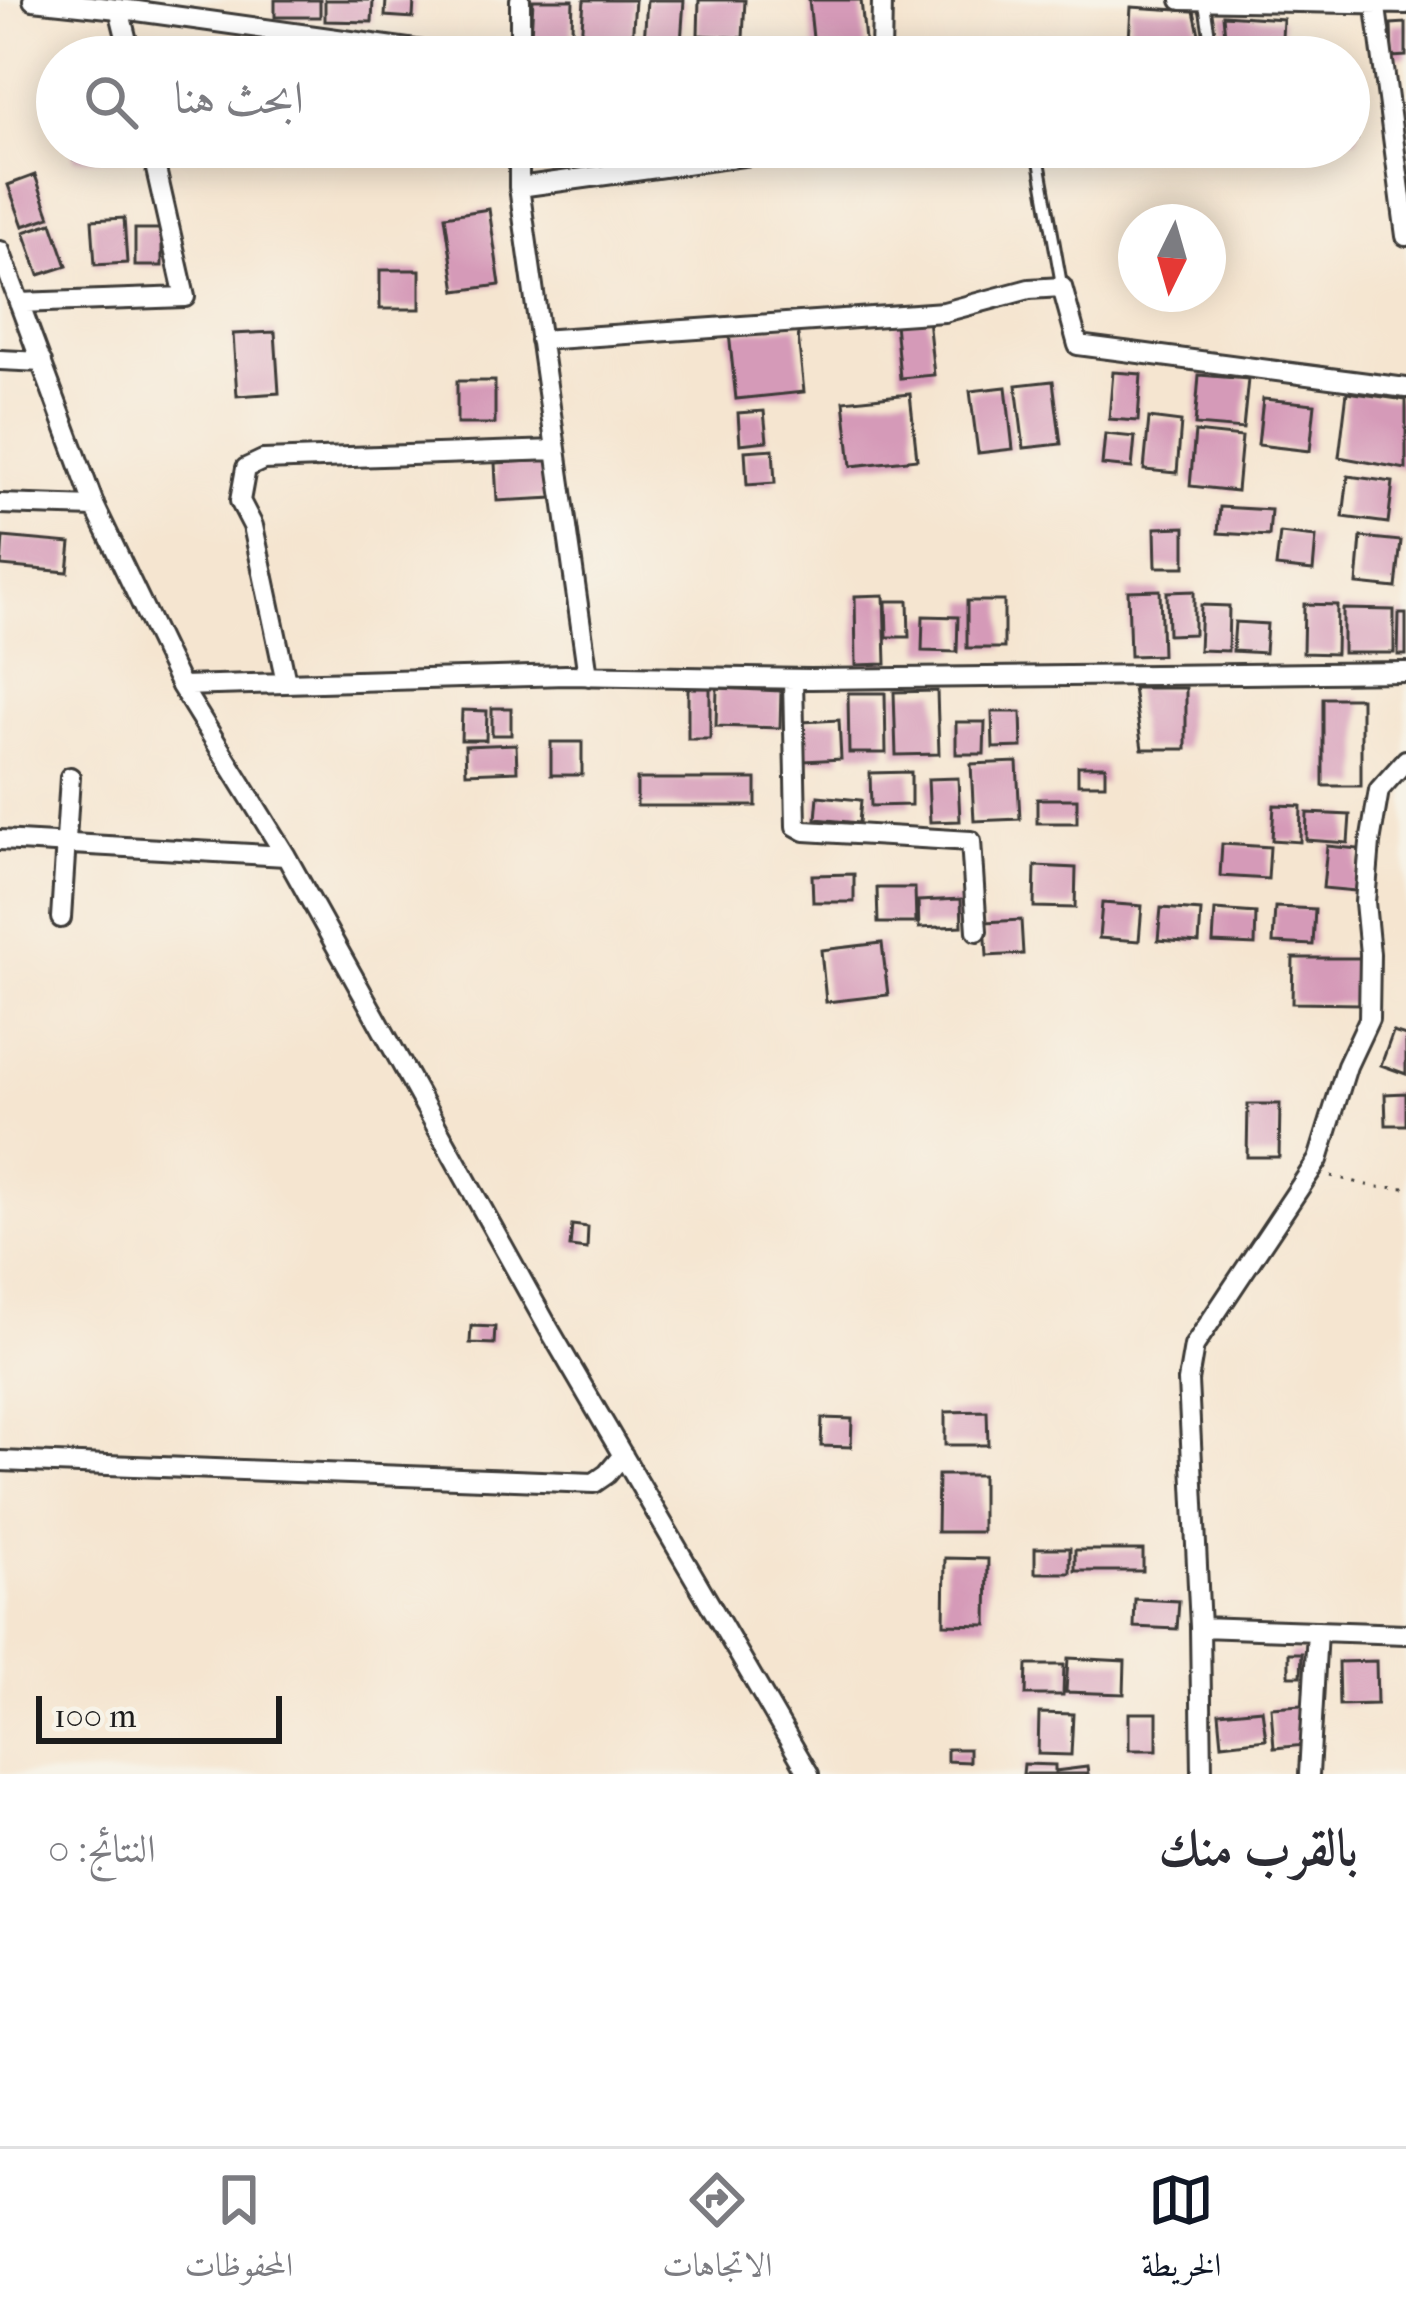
<!DOCTYPE html>
<html lang="ar">
<meta charset="utf-8">
<style>
:root{--surface:#fff;--page:#f7f7f7;--text:#2b2b33;--muted:#7c7c81;--line:#e1e1e2;--accent:#111827}
body{margin:0;font-family:"IM FELL French Canon",Amiri,serif;background:var(--page);color:var(--text);direction:rtl}
.compass{position:absolute;left:1118px;top:204px;width:108px;height:108px;border-radius:50%;background:var(--surface);box-shadow:0 6px 30px #0003;rotate:185deg}
.scale{position:absolute;left:36px;bottom:30px;width:246px;box-sizing:border-box;padding-left:12px;border:6px solid #1c1c1c;border-top:0;font-size:33px;line-height:42px;white-space:nowrap;color:#1c1c1c;-webkit-text-stroke:9px #f7f3e8;paint-order:stroke}
.list{margin:0;padding:0;list-style:none}
h2{display:flex;justify-content:space-between;align-items:center;height:156px;margin:0;padding:0 48px;font-size:51px}
h2 small{font-size:39px;font-weight:400;color:var(--muted)}
.icon{flex:none;width:66px;height:66px;fill:none;stroke:currentColor;stroke-width:2;stroke-linecap:round;stroke-linejoin:round}
.map{position:relative;flex:none;width:1406px;height:1774px;overflow:hidden;direction:ltr}
.search{position:absolute;background:var(--surface);box-shadow:0 6px 30px #0003;left:36px;right:36px;top:36px;height:132px;display:flex;align-items:center;gap:30px;box-sizing:border-box;padding:0 42px;border-radius:66px;color:var(--muted);font-size:45px}
.sheet{height:372px;background:var(--surface)}
nav{display:flex;justify-content:space-around;align-items:center;box-sizing:border-box;height:168px;border-top:3px solid var(--line);background:var(--surface);font-size:33px;color:var(--muted)}
nav a{display:grid;justify-items:center;gap:6px}
nav .on{color:var(--accent)}
.map>svg:first-child{display:block}
</style>
<div class="map">
<svg width="1406" height="1774" viewBox="0 0 1406 1774">
<rect width="100%" height="100%" fill="#f7f3e8"/>
<filter id="ink" filterUnits="userSpaceOnUse"><feTurbulence type="fractalNoise" baseFrequency=".00833" numOctaves="2"/><feDisplacementMap in="SourceGraphic" scale="24" xChannelSelector="R" yChannelSelector="G"/><feConvolveMatrix kernelMatrix="1 2 1 2 8 2 1 2 1" color-interpolation-filters="sRGB"/></filter>
<filter id="wash" filterUnits="userSpaceOnUse"><feTurbulence type="fractalNoise" baseFrequency=".004" numOctaves="4" result="noise"/><feDisplacementMap in="SourceGraphic" scale="48" xChannelSelector="R" yChannelSelector="G"/><feGaussianBlur stdDeviation="2.7" result="paint"/><feColorMatrix in="noise" values="0 0 0 0 0 0 0 0 0 0 0 0 0 0 0 0 0 1.4 0 .05"/><feComposite in="paint" operator="in"/></filter>
<g filter="url(#wash)">
<rect width="100%" height="100%" fill="#f5e5d0"/>
<g id="blocks">
<path fill="#d59ab8" d="M275 0H320V17H275Z
M325 0H373L372 22 325 21Z
M386 0H414L413 18 385 16Z
M533 0H573L571 57 530 55Z
M584 0H635L631 57 580 54Z
M647 0H684L680 57H643Z
M699 0H745L743 38 698 35Z
M809 0H861L866 51 815 57Z
M1131 7 1194 11 1204 57H1128Z
M1223 15 1283 19 1281 57H1227Z
M1406 23V56L1392 57 1391 24Z
M1349 98 1361 100 1357 139 1349 138Z
M74 147H124V158L74 159Z
M541 147H583L582 156 541 155Z
M35 175 50 217 23 226 8 185Z
M489 209 500 285 456 291 445 216Z
M124 218 127 263 95 265 92 220Z
M52 223 67 266 39 275 24 232Z
M135 229H162V266H135Z
M380 270H420V309H380Z
M928 319 934 375 900 378 895 323Z
M797 326 804 392 736 399 729 333Z
M275 332 279 393 237 396 233 334Z
M1113 372 1141 374 1138 421 1109 419Z
M1199 375 1248 379 1243 429 1195 425Z
M457 381H495V424H457Z
M1053 381 1061 444 1024 448 1016 385Z
M1006 387 1013 449 978 453 970 391Z
M1347 392 1406 400V469L1339 457Z
M910 394 917 459 851 466 844 401Z
M1263 399 1315 404 1310 451 1258 445Z
M764 411 767 441 740 444 738 413Z
M1149 418 1181 422 1177 473 1144 470Z
M1195 432 1242 437 1237 491 1190 486Z
M1105 434 1135 437 1132 468 1102 465Z
M773 449 775 483 747 485 745 451Z
M551 460 553 498 497 501 495 463Z
M1348 476 1393 482 1388 523 1343 517Z
M1220 507 1271 510 1269 536 1218 533Z
M1185 527V567H1156L1155 528Z
M1280 533 1316 537 1313 571 1276 567Z
M3 537 71 543 68 572 1 566Z
M1361 537 1401 541 1396 588 1357 584Z
M1160 590 1162 655 1130 656 1128 591Z
M1194 591V634L1168 635 1167 592Z
M884 595 886 664 856 665 855 596Z
M886 601H908L909 637H887Z
M967 601H1004V648H967Z
M1304 604 1337 605 1336 654 1303 653Z
M1201 605 1229 606 1228 651 1199 650Z
M1343 609 1394 610V653H1343Z
M1399 614H1406V655H1398Z
M923 616 958 617 957 652 922 651Z
M1235 622 1267 624 1265 653 1233 651Z
M688 688H710V739H688Z
M717 688 781 691 780 728 716 726Z
M1133 688H1186V749H1142Z
M937 691 939 754 896 755 894 692Z
M848 693H885L886 753H849Z
M1323 698H1361V786H1323Z
M492 708H511V735H492Z
M462 710 487 711 486 740H461Z
M992 712H1021L1022 747 993 748Z
M839 720 841 759 804 761 802 722Z
M956 722H985L984 754H956Z
M551 742H582V775H551Z
M516 744 517 771 466 773 465 746Z
M1017 762 1020 819 974 821 971 764Z
M1078 766H1105V784H1078Z
M911 772V805L871 806 870 773Z
M958 778 960 821 930 822 928 779Z
M637 779H756V806H637Z
M818 796 861 800 859 823 816 819Z
M1037 799H1077V823H1037Z
M1274 805 1301 806 1300 842 1272 840Z
M1307 813 1350 815 1348 843 1306 840Z
M1222 844 1270 847 1268 879 1220 876Z
M1327 846 1359 849 1356 891 1323 888Z
M1035 866 1076 868 1075 908 1034 907Z
M854 874V902H813L812 875Z
M877 888H915L916 923H878Z
M961 899 962 926 919 928 918 901Z
M1102 903 1142 906 1139 941 1099 938Z
M1275 907 1315 909 1313 945 1273 943Z
M1161 908 1201 911 1199 943 1158 940Z
M1215 910 1256 913 1255 945 1213 943Z
M1021 920 1023 954 987 956 985 922Z
M882 943 888 995 826 1002 821 950Z
M1293 958H1362L1361 1004 1292 1003Z
M1393 1032 1406 1036V1074L1381 1065Z
M1406 1093V1125H1386L1385 1094Z
M1248 1104H1280L1279 1157H1247Z
M572 1225 588 1227 587 1249 570 1247Z
M471 1326 495 1327 494 1344 470 1343Z
M987 1411 988 1445H945V1412Z
M822 1418 852 1419 851 1447 821 1446Z
M938 1475H982V1532H937Z
M1035 1548H1070V1573H1035Z
M1075 1550H1143V1571H1075Z
M945 1558 988 1559 987 1625 944 1624Z
M1135 1599 1179 1601 1177 1629 1134 1627Z
M1289 1653H1302L1301 1676H1289Z
M1068 1658 1125 1661 1124 1694 1066 1692Z
M1376 1661 1377 1704 1339 1705 1338 1662Z
M1027 1665H1064L1063 1695H1026Z
M1302 1705 1305 1745 1274 1748 1271 1707Z
M1262 1709 1266 1739 1222 1744 1219 1713Z
M1039 1713 1073 1714 1071 1755 1038 1754Z
M1129 1713H1157V1750H1129Z
M947 1749H969V1762L947 1761Z
M1024 1764 1055 1765V1771L1087 1767 1088 1774H1023Z"/>
</g>
</g>
<g filter="url(#ink)">
<use href="#blocks" fill-opacity="0" stroke="#3d3a37" stroke-width="3"/>
<g fill="none" stroke-linecap="round" stroke-linejoin="round">
<defs>
<path id="lane" d="M1204 1 1213 57
M1037 147 1062 287"/>
<path id="street" d="M33 0 137 11 466 57
M1181 0 1406 4
M1375 0 1406 236
M119 9 131 57
M520 57V0
M881 57 882 0
M519 147V187L588 676
M519 187 809 147
M0 251 95 507 181 686 286 856 549 1329 809 1774
M19 303 185 297 151 147
M540 340 944 312 1029 289 1062 287 1078 345 1406 388
M0 360 42 362
M0 504 95 507
M793 679 796 826 805 831 971 841 977 931
M286 682 253 526 240 501 246 468 263 460 556 450
M181 686 566 675 810 679 1406 672
M0 840 286 856
M61 918 70 777
M0 1461 594 1483 607 1474 623 1455
M1200 1627 1406 1634
M1202 1774 1200 1627 1188 1381 1194 1346 1318 1160 1347 1066 1369 1019 1370 954 1365 902 1370 843 1379 790 1406 760
M1309 1774 1317 1631"/>
</defs>
<use href="#lane" stroke="#3d3a37" stroke-width="15"/>
<use href="#street" stroke="#3d3a37" stroke-width="24"/>
<path stroke="#3d3a37" stroke-width="3" stroke-dasharray="3 9" stroke-linecap="butt" d="M1331 1176 1375 1187 1406 1188"/>
<use href="#lane" stroke="#fff" stroke-width="9"/>
<use href="#street" stroke="#fff" stroke-width="18"/>
</g>
</g>
</svg>
<svg class="compass" viewBox="-18 -18 36 36"><path d="M0-13l5 13h-10z" fill="#e53935"/><path d="M0 13l5-13h-10z" fill="#7c7c81"/></svg>
<div class="scale">100 m</div>
<div class="search"><svg class="icon" aria-label="search" viewBox="0 0 24 24"><circle cx="10" cy="10" r="6"/><path d="M15 15l6 6"/></svg>ابحث هنا</div>
</div>
<section class="sheet">
<h2>بالقرب منك<small>النتائج: 0</small></h2>
<ul class="list">
</ul>
</section>
<nav>
<a class="on"><svg class="icon" aria-label="map" viewBox="0 0 24 24"><path d="M3 6l6-2 6 2 6-2v14l-6 2-6-2-6 2zM9 4v14M15 6v14"/></svg>الخريطة</a>
<a><svg class="icon" aria-label="directions" viewBox="0 0 24 24"><path d="M12 3l9 9-9 9-9-9zM9 14v-3h6M13 9l2 2-2 2"/></svg>الاتجاهات</a>
<a><svg class="icon" aria-label="saved" viewBox="0 0 24 24"><path d="M7 4h10v16l-5-4-5 4z"/></svg>المحفوظات</a>
</nav>
